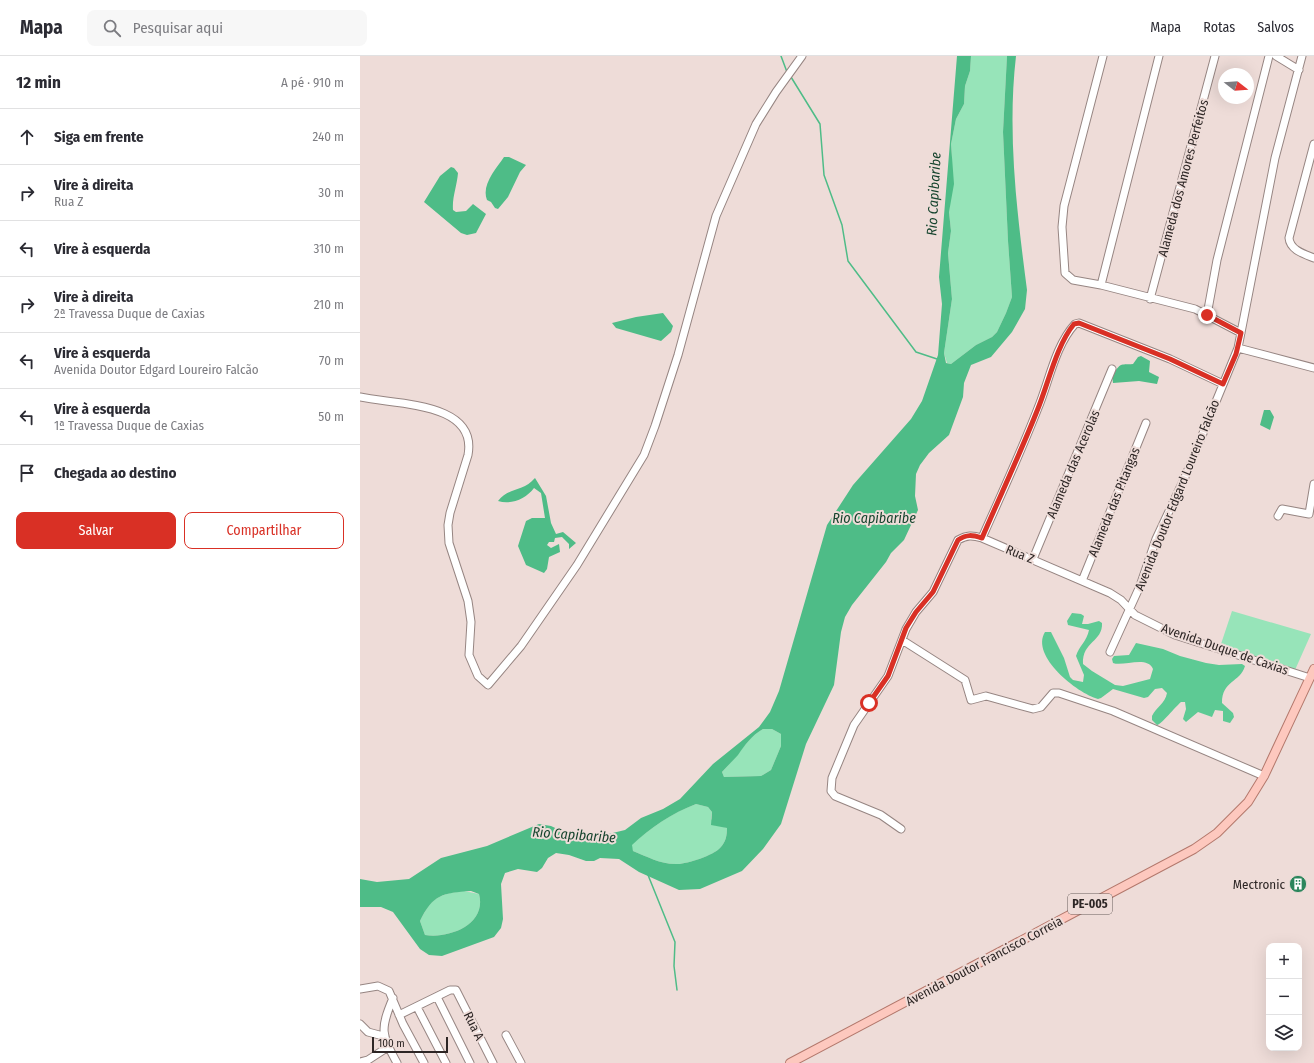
<!DOCTYPE html>
<html lang="pt">
<meta charset="utf-8">
<style>
:root{--surface:#fff;--page:#f7f7f7;--text:#2b2b33;--muted:#7c7c81;--line:#e1e1e2;--accent:#d93025}
body{margin:0;font-family:"Fira Sans Condensed",sans-serif;background:var(--page);color:var(--text)}
.controls{position:absolute;right:12px;bottom:12px;display:grid;overflow:hidden;border-radius:8px;box-shadow:0 4px 16px #0002}
.controls button{width:36px;height:36px;display:grid;place-items:center;padding:0;border:0;border-bottom:1px solid var(--line);background:var(--surface);color:var(--text);font:20px sans-serif}
.compass{position:absolute;left:858px;top:12px;width:36px;height:36px;border-radius:50%;background:var(--surface);box-shadow:0 4px 16px #0002;rotate:107deg}
.scale{position:absolute;left:12px;bottom:10px;width:76px;box-sizing:border-box;padding-left:4px;border:2px solid #2d2625;border-top:0;font-size:11px;line-height:14px;white-space:nowrap;color:#2d2625;-webkit-text-stroke:3px #eedcd8;paint-order:stroke}
.stop{position:absolute;width:12px;height:12px;margin:-9px;border:3px solid #d93025;border-radius:50%;background:#fff}
.stop.end{background:#d93025;border-color:#fff;box-shadow:0 1px 4px #0008}
.list{margin:0;padding:0;list-style:none}
h2{display:flex;justify-content:space-between;align-items:center;height:52px;margin:0;padding:0 16px;font-size:17px}
h2 small{font-size:13px;font-weight:400;color:var(--muted)}
.list li{display:grid;grid-template-columns:26px 1fr auto;gap:12px;align-items:center;box-sizing:border-box;height:56px;padding:0 16px;border-top:1px solid var(--line)}
.list b{display:block;font-size:15px;white-space:nowrap}
.list p{margin:0;font-size:13px;white-space:nowrap;color:var(--muted)}
.list em{font-size:13px;font-style:normal;color:var(--muted)}
.actions{display:flex;gap:8px;padding:12px 16px}
.actions a{flex:1;padding:9px 0;border:1px solid var(--accent);border-radius:8px;text-align:center;font-size:14px;color:var(--accent)}
.actions .main{background:var(--accent);color:#fff}
.icon{flex:none;width:22px;height:22px;fill:none;stroke:currentColor;stroke-width:2;stroke-linecap:round;stroke-linejoin:round}
.map{position:relative;flex:none;width:954px;height:1007px;overflow:hidden}
header{display:flex;align-items:center;gap:24px;box-sizing:border-box;height:56px;padding:0 20px;background:var(--surface);border-bottom:1px solid var(--line)}
header strong{font-size:19px}
nav{display:flex;gap:22px;margin-inline-start:auto;font-size:14px}
.search{width:280px;height:36px;background:var(--page);display:flex;align-items:center;gap:10px;box-sizing:border-box;padding:0 14px;border-radius:8px;color:var(--muted);font-size:15px}
main{display:flex}
aside{flex:1;background:var(--surface)}
.map>svg:first-child{display:block}
</style>
<header>
<strong>Mapa</strong>
<div class="search"><svg class="icon" aria-label="search" viewBox="0 0 24 24"><circle cx="10" cy="10" r="6"/><path d="M15 15l6 6"/></svg>Pesquisar aqui</div>
<nav><a>Mapa</a><a>Rotas</a><a>Salvos</a></nav>
</header>
<main>
<aside>
<h2>12 min<small>A pé · 910 m</small></h2>
<ul class="list">
<li><svg class="icon" aria-label="ahead" viewBox="0 0 24 24"><path d="M12 20V5M6 11l6-6 6 6"/></svg><div><b>Siga em frente</b></div><em>240 m</em></li>
<li><svg class="icon" aria-label="right" viewBox="0 0 24 24"><path d="M7 20v-9h11M14 6l5 5-5 5"/></svg><div><b>Vire à direita</b><p>Rua Z</p></div><em>30 m</em></li>
<li><svg class="icon" aria-label="left" viewBox="0 0 24 24"><path d="M17 20v-9H6M10 6l-5 5 5 5"/></svg><div><b>Vire à esquerda</b></div><em>310 m</em></li>
<li><svg class="icon" aria-label="right" viewBox="0 0 24 24"><path d="M7 20v-9h11M14 6l5 5-5 5"/></svg><div><b>Vire à direita</b><p>2ª Travessa Duque de Caxias</p></div><em>210 m</em></li>
<li><svg class="icon" aria-label="left" viewBox="0 0 24 24"><path d="M17 20v-9H6M10 6l-5 5 5 5"/></svg><div><b>Vire à esquerda</b><p>Avenida Doutor Edgard Loureiro Falcão</p></div><em>70 m</em></li>
<li><svg class="icon" aria-label="left" viewBox="0 0 24 24"><path d="M17 20v-9H6M10 6l-5 5 5 5"/></svg><div><b>Vire à esquerda</b><p>1ª Travessa Duque de Caxias</p></div><em>50 m</em></li>
<li><svg class="icon" aria-label="arrive" viewBox="0 0 24 24"><path d="M6 21V4h12l-3 4 3 4H6"/></svg><div><b>Chegada ao destino</b></div></li>
</ul>
<div class="actions"><a class="main">Salvar</a><a>Compartilhar</a></div>
</aside>
<div class="map">
<svg width="954" height="1007" viewBox="0 0 954 1007">
<rect width="100%" height="100%" fill="#eedcd8"/>
<path fill="#97e4b9" d="M611 0H647L643 76 648 185 652 241 646 257 637 276 632 281 616 289 591 308 587 307 584 297 592 243 588 197 591 175 589 156 592 102 591 88 596 63 604 48 605 30 610 15Z
M872 555 951 578 935 614 860 591Z
M403 673H412L421 678V690L411 714 401 720 364 721 362 716C367 710 373 705 377 699 385 689 391 680 403 673Z
M336 748 348 751 352 756 351 763 356 770H361L367 772C367 779 366 786 360 792 354 799 327 808 318 808 302 809 288 801 273 795L271 789C291 772 311 757 336 748Z
M104 835 119 838C127 868 90 883 65 879L60 865C72 841 79 838 104 835Z"/>
<path fill="#5dca94" d="M712 557 721 558 724 560 722 568H728L739 565 742 567C743 586 722 585 723 608L732 615 755 629 763 630 790 623 793 613C787 599 763 611 753 607L752 603 754 600 769 599 776 587 803 593 820 600 846 607 859 609 882 608 885 610C880 627 862 624 862 647L873 657 874 661 870 667 863 665V655L855 654 852 661 838 656 826 666 823 663 826 653 825 646H821C815 651 802 668 797 669L792 664V660C796 651 805 648 807 637L802 632 795 633 788 641 784 642 753 633 741 642 738 643C717 637 670 600 685 576H691L704 602 710 621 713 624 723 626 724 619 716 600C719 590 727 585 729 574L708 569 707 565Z"/>
<path fill="#4ebc87" fill-rule="evenodd" d="M597 0H611L610 15 605 30 604 48 596 63 591 88 594 128 589 156 591 175 588 197 592 243 584 297 586 307 591 308 616 289 632 281 637 276 646 257 652 241 648 185 643 76 647 0H656C647 77 657 157 667 234L665 253 652 276 631 301 611 309 604 327 603 341 589 379 569 397 560 409 556 418 555 440 558 454 544 484 531 497 526 506 492 549 485 561 481 576 474 629 446 688 421 768 403 793 382 815 340 833 319 834 279 816 259 803 240 802 234 805H226L209 799 196 797 188 802 182 812 177 816 158 813 145 817 141 828 143 863 141 872 134 881 82 900 69 899 60 893 33 856 21 851H0V823L17 826 49 823 81 802 127 790 179 768 191 770 208 778 221 780H240L265 774 281 762 303 753 320 743 353 708 399 671 410 656 419 635 467 469 493 429 551 363 562 345 578 299 582 248 579 221ZM403 673H412L421 678V690L411 714 401 720 364 721 362 716C367 710 373 705 378 699 385 689 391 680 403 673ZM336 748 348 751 352 756 351 769 367 772C367 779 366 786 360 792 354 799 327 808 318 808 302 809 288 801 273 795L272 789C290 772 312 757 336 748ZM111 835 119 838C127 868 90 883 65 879L60 865C73 838 83 837 111 835Z
M144 101H149L166 109 160 116 148 141 138 153 135 152 131 146 127 144C121 129 136 113 144 101Z
M91 111 94 112 98 117C97 130 92 141 93 154L96 156 106 155 113 148 126 158 116 177 107 179 101 177 64 146 80 120Z
M303 257 313 270 311 276 301 285 256 272 252 267 276 261Z
M781 300 790 305 789 316 799 321 797 328 779 325 753 327 752 319C762 306 759 309 773 308L778 301Z
M904 354H910L914 361 910 374 900 369Z
M175 422 186 440 191 467 196 478 203 476 216 487 209 493V488L202 481 195 482 194 486H189L187 489 191 492 199 488 200 496 189 501 187 513 184 517 166 509 158 490 166 465 172 462H185L181 437 174 432C166 443 151 449 138 445 149 431 163 436 175 422Z"/>
<g fill="none" stroke-linecap="round" stroke-linejoin="round">
<path stroke="#4ebc87" stroke-width="1.5" d="M421 0 427 16
M431 21 460 68 464 119 482 169 488 205 556 296 577 303
M288 819 315 886 314 910 317 934"/>
<defs>
<path id="minor" d="M743 0 704 150 702 171 705 217 713 224 741 229 835 253 881 277
M916 0 939 14
M954 88 929 182C930 194 944 198 954 202
M741 229 799 0
M790 243 855 0
M847 259 857 204 909 0
M878 292 954 312
M0 341C34 349 118 345 108 399L90 457 88 469 89 487 108 545 111 566 109 599 118 620 128 629 161 590 217 509 284 399 295 370 318 299 356 160 396 68 416 36 442 0
M918 460 922 453 949 458 954 428
M622 482C641 439 661 396 678 352 689 326 695 290 715 268L719 267 810 303 863 328
M673 503 752 313
M722 525 786 367
M542 584 605 624 611 644 626 640 673 653 681 651 693 637H699L753 655 904 720
M750 596 780 530 796 483 825 421 878 292 915 102 942 0
M541 773 521 759 475 740 471 735 472 722 494 669 528 620 546 573 556 556 573 536 598 484C607 479 612 479 622 482L750 537 761 544 775 559 815 579 950 622
M0 933 18 930 29 935 43 968 64 1007
M77 941 110 1007
M33 942C20 973 21 978 37 1007
M57 951 86 1007
M39 959 90 934H96L133 1007
M0 968 8 976 23 980
M146 979 161 1007
M0 1006 8 1004 28 991"/>
<path id="major" d="M430 1007 834 793 857 777 888 746 904 720 954 613"/>
</defs>
<use href="#minor" stroke="#968582" stroke-width="9"/>
<use href="#major" stroke="#b3786c" stroke-width="10"/>
<use href="#minor" stroke="#fff" stroke-width="7"/>
<use href="#major" stroke="#fdc8be" stroke-width="8"/>
</g>
<g fill="none" stroke-linecap="round" stroke-linejoin="round">
<path stroke="#d93025" stroke-width="5" d="M509 647 528 620 546 572 556 556 573 536 598 484C607 478 612 479 622 482 640 440 660 398 677 355 688 329 696 290 714 268L719 267 810 303 863 328 876 298 881 277 847 259"/>
</g>
<defs>
<symbol id="building-disc" viewBox="-11 -11 22 22"><circle r="9.5" fill="#2b865c" stroke="#eedcd8"/><path d="M-4-6H4V6H1V3H-1V6H-4ZM-2.5-4.3h1.7v1.8h-1.7ZM.8-4.3h1.7v1.8H.8ZM-2.5-1h1.7V.8h-1.7ZM.8-1h1.7V.8H.8Z" fill="#fff"/></symbol>
</defs>
<g fill-rule="evenodd">
<use href="#building-disc" x="928" y="818" width="20" height="20"/>
</g>
<g text-anchor="middle" dominant-baseline="central" stroke-width="4" stroke-linejoin="round" paint-order="stroke">
<rect fill="#eedcd8" stroke="#675d5b" stroke-width="1" x="708" y="838" width="44" height="20" rx="3"/>
<g font-size="12" font-weight="bold" fill="#2d2625">
<text x="730" y="848">PE-005</text>
</g>
<g font-size="13" fill="#2d2625" stroke="#eedcd8">
<text transform="translate(823 122) rotate(-75)">Alameda dos Amores Perfeitos</text>
<text transform="translate(713 408) rotate(-67)">Alameda das Acerolas</text>
<text transform="translate(817 439) rotate(-68)">Avenida Doutor Edgard Loureiro Falcão</text>
<text transform="translate(754 446) rotate(-68)">Alameda das Pitangas</text>
<text transform="translate(660 498) rotate(22)">Rua Z</text>
<text transform="translate(865 593) rotate(19)">Avenida Duque de Caxias</text>
<text transform="translate(624 905) rotate(-28)">Avenida Doutor Francisco Correia</text>
<text transform="translate(114 970) rotate(64)">Rua A</text>
</g>
<g font-size="13" fill="#2d2625" stroke="#eedcd8" text-anchor="end">
<text x="925" y="828">Mectronic</text>
</g>
<g font-size="14" font-style="italic" fill="#15432d" stroke="#eedcd8">
<text transform="translate(574 138) rotate(-87)">Rio Capibaribe</text>
<text x="514" y="462">Rio Capibaribe</text>
<text transform="translate(214 779) rotate(4)">Rio Capibaribe</text>
</g>
</g>
</svg>
<div class="controls">
<button>+</button>
<button>−</button>
<button><svg class="icon" aria-label="layers" viewBox="0 0 24 24"><path d="M12 4l9 5-9 5-9-5zM3 14l9 5 9-5"/></svg></button>
</div>
<svg class="compass" viewBox="-18 -18 36 36"><path d="M0-13l5 13h-10z" fill="#e53935"/><path d="M0 13l5-13h-10z" fill="#7c7c81"/></svg>
<div class="scale">100 m</div>
<div class="stop" style="left:509px;top:647px"></div>
<div class="stop end" style="left:847px;top:259px"></div>
</div>
</main>
